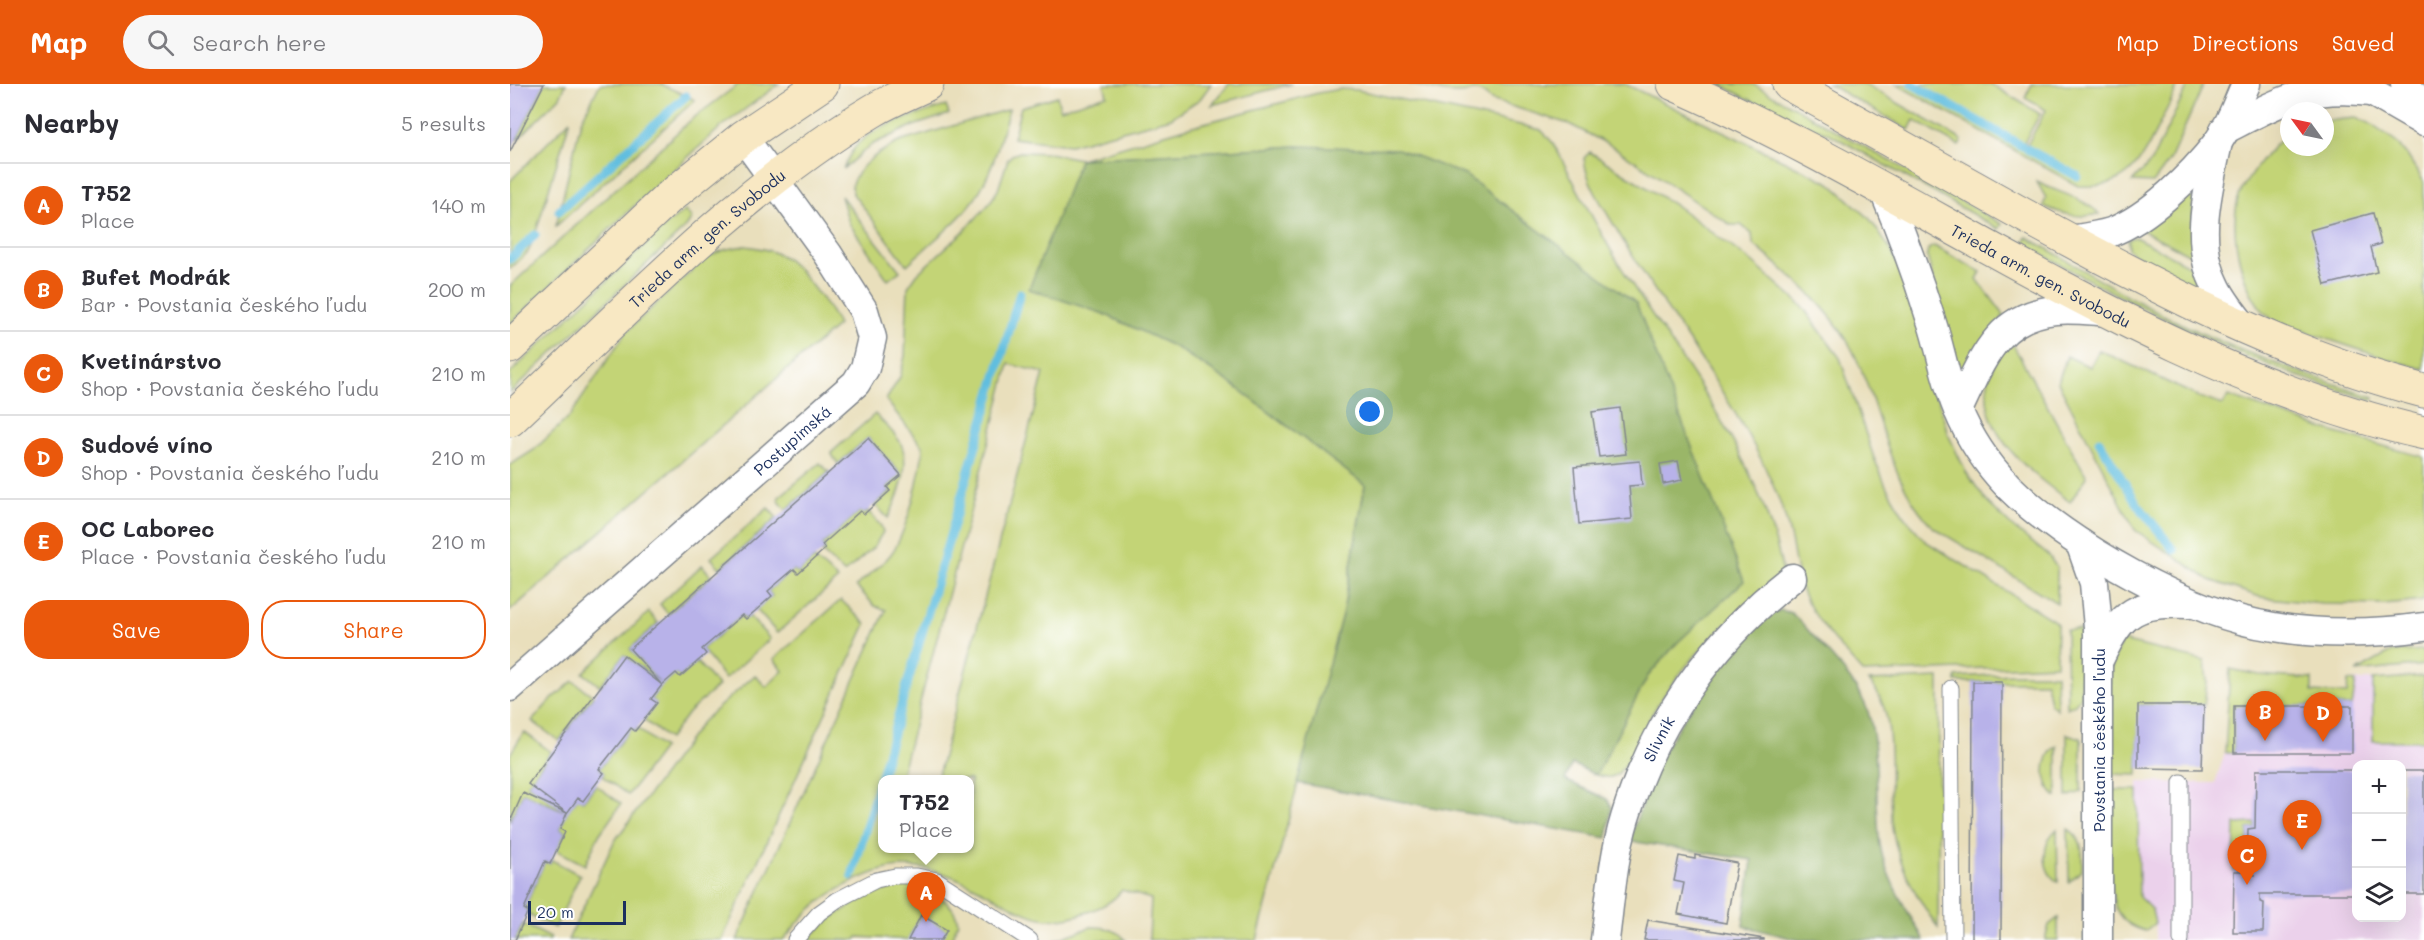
<!DOCTYPE html>
<meta charset="utf-8">
<style>
:root{--surface:#fff;--page:#f7f7f7;--text:#2b2b33;--muted:#7c7c81;--line:#e1e1e2;--accent:#ea580c}
body{margin:0;font-family:Mali,sans-serif;background:var(--page);color:var(--text)}
.controls{position:absolute;right:18px;bottom:18px;display:grid;overflow:hidden;border-radius:12px;box-shadow:0 6px 24px #0002}
.controls button{width:54px;height:54px;display:grid;place-items:center;padding:0;border:0;border-bottom:2px solid var(--line);background:var(--surface);color:var(--text);font:30px sans-serif}
.compass{position:absolute;left:1770px;top:18px;width:54px;height:54px;border-radius:50%;background:var(--surface);box-shadow:0 6px 24px #0002;rotate:303deg}
.scale{position:absolute;left:18px;bottom:15px;width:98px;box-sizing:border-box;padding-left:6px;border:3px solid #1b2f5e;border-top:0;font-size:16px;line-height:21px;white-space:nowrap;color:#1b2f5e;-webkit-text-stroke:4px #fff;paint-order:stroke}
.you{position:absolute;left:860px;top:328px;width:21px;height:21px;margin:-15px;border:4px solid #fff;border-radius:50%;background:#1a73e8;box-shadow:0 0 0 9px #1a73e833}
.badge{display:grid;place-items:center;width:39px;height:39px;border-radius:50%;background:var(--accent);color:#fff;font-size:20px;font-weight:700}
.pin{position:absolute;translate:-50% -50px;filter:drop-shadow(0 2px 3px #0008)}
.pin::after{content:'';position:absolute;top:32px;width:21px;height:18px;background:inherit;clip-path:polygon(0 0,100% 0,50% 100%)}
.popup{position:absolute;left:368px;top:691px;width:96px;height:78px;box-sizing:border-box;display:grid;place-content:center;border-radius:12px;background:var(--surface);filter:drop-shadow(0 2px 4px #0005);font-size:20px;white-space:nowrap;color:var(--muted)}
.popup b{font-size:22px;color:var(--text)}
.popup::after{content:'';position:absolute;left:50%;top:100%;margin-left:-12px;border:12px solid transparent;border-top-color:var(--surface)}
.list{margin:0;padding:0;list-style:none}
h2{display:flex;justify-content:space-between;align-items:center;height:78px;margin:0;padding:0 24px;font-size:26px}
h2 small{font-size:20px;font-weight:400;color:var(--muted)}
.list li{display:grid;grid-template-columns:39px 1fr auto;gap:18px;align-items:center;box-sizing:border-box;height:84px;padding:0 24px;border-top:2px solid var(--line)}
.list b{display:block;font-size:22px;white-space:nowrap}
.list p{margin:0;font-size:20px;white-space:nowrap;color:var(--muted)}
.list em{font-size:20px;font-style:normal;color:var(--muted)}
.actions{display:flex;gap:12px;padding:18px 24px}
.actions a{flex:1;padding:14px 0;border:2px solid var(--accent);border-radius:24px;text-align:center;font-size:21px;color:var(--accent)}
.actions .main{background:var(--accent);color:#fff}
.icon{flex:none;width:33px;height:33px;fill:none;stroke:currentColor;stroke-width:2;stroke-linecap:round;stroke-linejoin:round}
.map{position:relative;flex:none;width:1914px;height:856px;overflow:hidden}
header{display:flex;align-items:center;gap:36px;box-sizing:border-box;height:84px;padding:0 30px;background:var(--accent);color:#fff}
header strong{font-size:28px}
nav{display:flex;gap:33px;margin-inline-start:auto;font-size:21px}
.search{width:420px;height:54px;background:var(--page);display:flex;align-items:center;gap:15px;box-sizing:border-box;padding:0 21px;border-radius:33px;color:var(--muted);font-size:22px}
main{display:flex}
aside{flex:1;background:var(--surface)}
.map>svg:first-child{display:block}
</style>
<header>
<strong>Map</strong>
<div class="search"><svg class="icon" aria-label="search" viewBox="0 0 24 24"><circle cx="10" cy="10" r="6"/><path d="M15 15l6 6"/></svg>Search here</div>
<nav><a>Map</a><a>Directions</a><a>Saved</a></nav>
</header>
<main>
<aside>
<h2>Nearby<small>5 results</small></h2>
<ul class="list">
<li><span class="badge">A</span><div><b>T752</b><p>Place</p></div><em>140 m</em></li>
<li><span class="badge">B</span><div><b>Bufet Modrák</b><p>Bar · Povstania českého ľudu</p></div><em>200 m</em></li>
<li><span class="badge">C</span><div><b>Kvetinárstvo</b><p>Shop · Povstania českého ľudu</p></div><em>210 m</em></li>
<li><span class="badge">D</span><div><b>Sudové víno</b><p>Shop · Povstania českého ľudu</p></div><em>210 m</em></li>
<li><span class="badge">E</span><div><b>OC Laborec</b><p>Place · Povstania českého ľudu</p></div><em>210 m</em></li>
</ul>
<div class="actions"><a class="main">Save</a><a>Share</a></div>
</aside>
<div class="map">
<svg width="1914" height="856" viewBox="0 0 1914 856">
<rect width="100%" height="100%" fill="#fff"/>
<filter id="ink" filterUnits="userSpaceOnUse"><feTurbulence type="fractalNoise" baseFrequency=".0167" numOctaves="2"/><feDisplacementMap in="SourceGraphic" scale="12" xChannelSelector="R" yChannelSelector="G"/><feConvolveMatrix kernelMatrix="1 2 1 2 8 2 1 2 1" color-interpolation-filters="sRGB"/></filter>
<filter id="wash" filterUnits="userSpaceOnUse"><feTurbulence type="fractalNoise" baseFrequency=".008" numOctaves="4" result="noise"/><feDisplacementMap in="SourceGraphic" scale="24" xChannelSelector="R" yChannelSelector="G"/><feGaussianBlur stdDeviation="1.35" result="paint"/><feColorMatrix in="noise" values="0 0 0 0 0 0 0 0 0 0 0 0 0 0 0 0 0 1.4 0 .05"/><feComposite in="paint" operator="in"/></filter>
<g filter="url(#wash)">
<rect width="100%" height="100%" fill="#e9dfbc"/>
<path fill="#ebd1eb" fill-rule="evenodd" d="M1720 585 1749 591 1802 595 1801 608 1836 610 1838 597 1914 592V856H1645V839L1629 814 1628 698 1705 699 1715 669ZM1846 680H1892V834H1846Z"/>
<path fill="#c3d476" stroke="#6f826a" stroke-width="1.5" fill-rule="evenodd" d="M34 0H56L50 13 6 57Z
M90 0H151L185 16 46 142 71 37Z
M229 0H269L211 43 121 125 0 240V202L182 35Z
M594 0H701L690 15 661 34 560 61 503 54 511 23 547 12 550 25 597 11Z
M719 0H782L702 21Z
M898 0H1115L1320 99 1359 134 1381 166 1396 199 1438 350 1456 388 1477 418 1504 444 1539 472 1547 484V519L1424 444C1373 393 1372 318 1338 258 1315 218 1277 189 1243 160L1242 150 1231 141H1221L1102 62 1059 40 981 16C963 0 964 10 946 9 931 9 914 3 898 0Z
M1209 0H1243L1492 140 1489 145 1320 50 1274 33Z
M1318 0H1355L1452 56 1449 62 1404 36 1399 46Z
M1386 0H1481L1530 30 1514 59 1517 61 1536 26 1515 14 1522 0H1668C1664 13 1656 26 1650 39 1631 78 1618 106 1568 102Z
M1679 0H1694L1660 76 1643 99 1622 98 1641 78Z
M830 5 847 6 1015 42 1031 46 1043 59C1067 103 1089 149 1116 191 1176 285 1252 377 1273 489 1222 534 1177 571 1142 630 1134 644 1117 692 1100 693 1096 694 1090 692 1086 691L1138 592 1167 559 787 62 571 75 566 219 613 237 667 264 718 297 855 401 834 523 747 856H639L641 815 612 806C603 818 591 823 578 828 566 832 550 837 538 835 522 834 505 824 492 817 460 800 431 783 394 783 367 782 320 807 300 826 290 835 282 846 273 856H227L376 526 365 522 346 502C357 492 372 482 381 470 397 449 411 389 413 363L376 316 390 293 395 272 398 203 407 190 453 148 479 120 488 106 498 75 502 71 510 68 539 69 570 75 679 43 808 9ZM499 280 534 289 427 695 460 696V764H372V696L390 695Z
M436 22 439 30 400 43 361 61 333 85C337 77 340 68 347 61 363 42 412 29 436 22Z
M499 25C490 56 483 88 464 116 446 140 419 160 397 181L343 110 341 102C349 80 369 68 389 58Z
M1845 34 1859 39 1887 59 1897 71 1914 98V285L1880 276 1764 237C1733 215 1720 155 1727 119 1730 101 1763 59 1779 50V63H1815V37Z
M60 36 25 151 18 168 0 185V97Z
M1080 68 1168 123 1242 178 1292 222 1330 274 1364 374 1377 404 1394 432 1415 457 1543 536 1547 540 1546 581 1353 589C1332 565 1306 538 1293 509 1286 492 1285 474 1281 456 1276 430 1264 402 1253 379 1212 298 1154 226 1108 148 1096 126 1076 100 1074 74Z
M1527 98C1546 108 1575 114 1589 130 1569 135 1552 130 1533 122L1536 114Z
M331 112 390 187 378 196 339 139Z
M1670 112 1683 113V152L1688 175 1632 146Z
M175 127 182 134 177 142 0 309V289L157 140Z
M1517 153C1569 183 1621 216 1676 242 1737 271 1800 292 1864 313L1863 316C1737 281 1627 224 1514 160Z
M1625 153 1690 187 1691 202 1682 200 1622 169 1618 165V155Z
M235 162C273 166 283 177 305 206 314 217 322 228 328 241L0 527V381L24 366 60 332 116 248 192 177C206 167 218 164 235 162Z
M1424 162 1471 188 1467 195 1494 231 1450 295 1417 172 1418 165Z
M1501 257 1577 393 1560 418C1518 387 1459 343 1482 284 1486 275 1494 266 1501 257Z
M1589 266 1689 313 1713 321 1718 312 1826 349 1914 373V517L1874 521 1812 520 1750 513 1700 496 1625 446 1548 298 1557 272 1580 283Z
M365 330C373 339 384 348 390 358 402 380 388 414 378 434L365 421 380 408 377 403 391 390 358 354 328 380 321 369Z
M310 379 319 388 276 426 268 416 269 413Z
M258 424 267 434 210 484 201 474Z
M350 427 354 430 358 427 371 442 373 448 364 463 334 489 312 468 315 465 312 461Z
M304 475 328 495 267 549 246 525 262 512 258 507 284 485 288 489Z
M192 481 201 492 158 530 150 520Z
M331 516 356 540 212 856H58L104 758 192 638 245 591 256 603 273 587 264 575Z
M139 528 148 539 120 565 152 600 166 589 170 593 187 578 208 602 178 629 159 655 134 636 146 619 141 615 152 600 114 571 90 602 73 589Z
M232 531 235 535 239 532 260 555 215 595 192 565Z
M1556 546H1570L1571 613 1565 620 1557 624Z
M1612 557 1695 577 1697 598 1694 621H1629L1628 691 1601 690 1600 592 1603 576Z
M1914 566V581L1846 588 1881 568Z
M1720 585 1749 591 1802 595V608L1837 610 1838 597 1846 598 1842 622H1724V669H1715Z
M1504 590H1546L1547 625 1540 619 1536 598H1446V593Z
M1914 592V657H1863V596Z
M1429 594 1428 844C1408 815 1390 785 1383 749 1374 703 1393 635 1359 597Z
M63 597 83 612 49 657 22 637 39 618Z
M121 644 125 647 127 644 153 664 118 711 92 692 94 689 89 685Z
M14 648 41 668 18 700 57 728 68 714 73 717 86 701 111 720 89 751 75 781 46 766 55 748 50 745 57 728 13 709 0 737V670Z
M1557 650 1571 654V708L1557 713Z
M1547 662V713C1531 703 1531 672 1547 662Z
M1601 706H1628L1629 813 1642 826 1645 839 1635 847C1625 844 1615 840 1609 830 1595 812 1601 732 1601 706Z
M1745 739V744L1738 745 1737 787H1724L1725 740Z
M1547 745 1548 798C1530 786 1532 758 1547 745Z
M1558 745C1575 755 1572 769 1572 786L1559 798Z
M42 776 70 791 45 844 17 830 18 827 14 825 35 777 40 780Z
M400 800 423 804C433 819 444 819 448 838L441 856H431L436 846 411 831 398 856 348 853 346 856H297C327 826 358 808 400 800Z
M1548 834V856H1535L1539 841Z
M13 840 41 854 40 856H5Z
M581 843C596 843 606 845 616 856H545Z"/>
<path fill="#9ab667" stroke="#5a7262" stroke-width="1.5" d="M787 62 888 65 955 91 1126 219 1234 497 1167 559 1138 592 1086 691 1062 680 1055 696 1097 715 1102 723 1097 754 787 699 834 523 855 401 718 297 667 264 594 230 519 205 570 75Z
M1271 526 1281 529 1290 537C1312 563 1340 589 1355 620 1371 655 1364 720 1370 761 1376 795 1397 826 1414 856H1289L1233 842 1242 776 1119 757 1147 677 1176 631 1205 590 1256 532Z"/>
<g fill="none" stroke-linecap="round" stroke-linejoin="round">
<path stroke="#61bedf" stroke-width="9" d="M1402 0 1512 62
M1517 65 1567 92
M49 127 176 12
M0 175 25 151
M1589 357 1628 421 1664 466
M342 792 510 209"/>
</g>
<g id="blocks">
<path fill="#b8b2e9" d="M0 0H34L0 68Z
M1863 129 1871 160 1861 163 1867 188 1815 201 1800 146Z
M1110 324 1116 370 1089 373 1082 328Z
M358 354 391 391 377 403 380 407 354 430 350 427 312 461 315 465 288 489 284 485 258 507 262 512 236 535 232 531 192 565 196 570 170 593 166 589 152 601 120 565Z
M1130 377 1132 401 1119 402 1122 435 1069 440 1064 383Z
M1168 377 1172 396 1153 400 1150 380Z
M114 571 152 601 141 615 147 619 125 647 121 644 89 685 94 689 73 717 68 714 57 729 18 700Z
M1463 598H1492L1491 856H1462Z
M1628 621H1694L1692 685 1628 684Z
M1724 622H1842V669H1724Z
M1746 686H1846V810H1750V818L1754 819 1753 848H1723L1724 787H1736V791H1746L1737 790V787L1738 745 1745 744Z
M1892 687H1914V810H1892Z
M13 709 57 729 50 745 55 748 42 776 40 780 35 777 14 825 18 827 5 856H0V738Z
M1185 771 1227 779 1216 839 1168 830 1174 799 1164 797 1169 772 1185 775Z
M411 831 437 846 431 856H398Z
M1138 836 1254 855V856H1134Z"/>
</g>
</g>
<g filter="url(#ink)">
<use href="#blocks" fill-opacity="0" stroke="#82878d" stroke-width="1.5"/>
<g fill="none" stroke-linecap="round" stroke-linejoin="round">
<defs>
<path id="lane" d="M1441 604 1443 856
M1671 698V856
M285 856 309 829 327 816 366 796 385 792H407L427 796 520 856"/>
<g id="street">
<path d="M1848 0 1914 38"/>
<path d="M1895 0 1914 24"/>
<path d="M1714 46C1769 18 1797 0 1861 8"/>
<path d="M1708 58C1699 104 1683 156 1705 200 1712 216 1724 230 1734 243"/>
<path d="M1374 107C1392 150 1408 194 1422 239 1431 267 1436 299 1448 326 1459 353 1478 381 1498 402 1557 461 1681 531 1764 543 1815 551 1864 550 1914 543"/>
<path d="M1560 156C1573 154 1588 152 1601 148 1639 134 1683 90 1707 59 1720 42 1727 19 1736 0"/>
<path d="M1448 326C1471 279 1485 232 1545 226 1563 224 1583 227 1601 228"/>
<path d="M1570 459 1584 499 1588 543V856"/>
<path d="M1590 574C1612 526 1627 518 1679 520"/>
<path id="s1" d="M0 603 346 299 355 284 362 254 354 227 318 170 233 53"/>
<path id="s2" d="M1095 856C1100 816 1103 773 1115 734 1144 638 1204 555 1282 494"/>
</g>
<g id="secondary">
<path id="s3" d="M1164 0C1413 109 1646 288 1914 349"/>
<path d="M1279 0C1362 47 1445 93 1528 139 1651 206 1778 272 1914 307"/>
<path d="M0 263 157 115 233 53 312 0"/>
<path id="s4" d="M0 336C115 228 228 107 364 26 381 16 399 9 417 0"/>
</g>
</defs>
<use href="#lane" stroke="#82878d" stroke-width="17"/>
<use href="#street" stroke="#82878d" stroke-width="31"/>
<use href="#secondary" stroke="#82878d" stroke-width="35"/>
<use href="#lane" stroke="#fff" stroke-width="15"/>
<use href="#street" stroke="#fff" stroke-width="28"/>
<use href="#secondary" stroke="#f8e8c3" stroke-width="33"/>
</g>
</g>
<g text-anchor="middle" dominant-baseline="central" stroke-width="6" stroke-linejoin="round" paint-order="stroke">
<g font-size="16" fill="#1b2f5e" stroke="#fff">
<text stroke="none"><textPath href="#s4" startOffset="268">Trieda arm. gen. Svobodu</textPath></text>
<text stroke="none"><textPath href="#s3" startOffset="414">Trieda arm. gen. Svobodu</textPath></text>
<text stroke="none"><textPath href="#s1" startOffset="375">Postupimská</textPath></text>
<text stroke="none"><textPath href="#s2" startOffset="210">Slivník</textPath></text>
<text transform="translate(1588 656) rotate(-90)">Povstania českého ľudu</text>
</g>
</g>
</svg>
<div class="controls">
<button>+</button>
<button>−</button>
<button><svg class="icon" aria-label="layers" viewBox="0 0 24 24"><path d="M12 4l9 5-9 5-9-5zM3 14l9 5 9-5"/></svg></button>
</div>
<svg class="compass" viewBox="-18 -18 36 36"><path d="M0-13l5 13h-10z" fill="#e53935"/><path d="M0 13l5-13h-10z" fill="#7c7c81"/></svg>
<div class="scale">20 m</div>
<div class="you"></div>
<div class="pin badge" style="left:416px;top:838px">A</div>
<div class="popup"><b>T752</b>Place</div>
<div class="pin badge" style="left:1755px;top:657px">B</div>
<div class="pin badge" style="left:1737px;top:801px">C</div>
<div class="pin badge" style="left:1813px;top:658px">D</div>
<div class="pin badge" style="left:1792px;top:766px">E</div>
</div>
</main>
